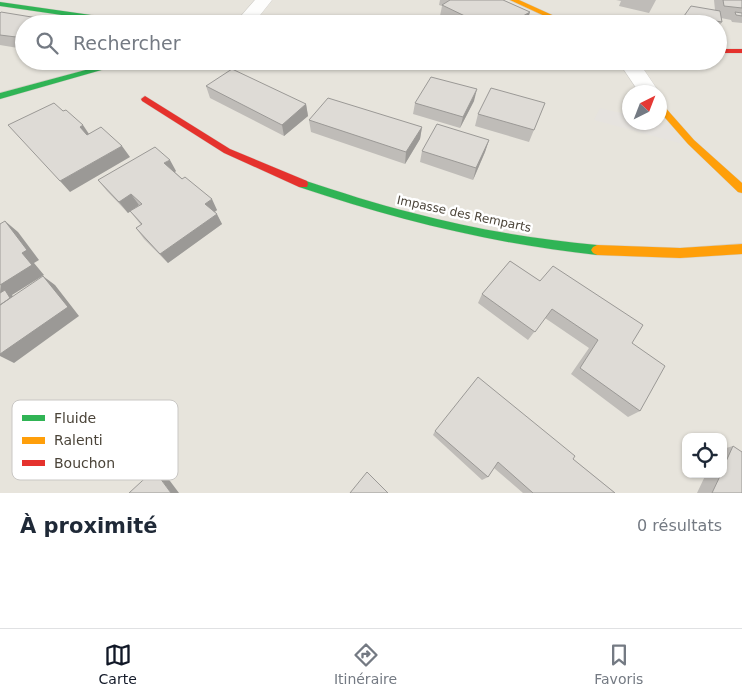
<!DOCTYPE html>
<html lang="fr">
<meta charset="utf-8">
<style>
:root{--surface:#fff;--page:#f6f6f7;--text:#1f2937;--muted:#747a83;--line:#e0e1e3;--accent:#111827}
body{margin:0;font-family:"DejaVu Sans",sans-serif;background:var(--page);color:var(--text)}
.controls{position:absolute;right:15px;bottom:15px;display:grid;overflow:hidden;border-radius:10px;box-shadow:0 1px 4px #0004}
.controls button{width:45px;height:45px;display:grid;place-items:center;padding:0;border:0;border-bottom:1px solid var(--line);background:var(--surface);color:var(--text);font:25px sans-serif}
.compass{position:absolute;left:622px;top:85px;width:45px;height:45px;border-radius:50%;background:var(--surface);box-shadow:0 1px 4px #0004;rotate:42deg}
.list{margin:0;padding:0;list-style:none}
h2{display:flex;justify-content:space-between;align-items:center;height:65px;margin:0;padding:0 20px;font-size:21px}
h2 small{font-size:16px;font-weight:400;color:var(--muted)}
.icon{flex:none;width:28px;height:28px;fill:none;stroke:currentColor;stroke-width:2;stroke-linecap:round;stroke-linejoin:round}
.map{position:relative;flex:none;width:742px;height:493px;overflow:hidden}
.search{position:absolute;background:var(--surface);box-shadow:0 1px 4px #0004;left:15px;right:15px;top:15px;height:55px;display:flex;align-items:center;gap:12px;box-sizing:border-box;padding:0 18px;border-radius:28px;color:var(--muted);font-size:19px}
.sheet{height:135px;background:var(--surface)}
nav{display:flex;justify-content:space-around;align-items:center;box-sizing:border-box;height:70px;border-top:1px solid var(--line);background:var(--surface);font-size:14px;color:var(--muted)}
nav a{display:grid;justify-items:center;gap:2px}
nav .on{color:var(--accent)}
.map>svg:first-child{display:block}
</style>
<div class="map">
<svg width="742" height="493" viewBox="0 0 742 493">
<rect width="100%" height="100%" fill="#f4f2ee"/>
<path fill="#e7e4dc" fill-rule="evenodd" d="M0 0H742V493H0ZM24 24H718V61H24ZM630 92H660V122H630ZM686 437H723V474H686Z"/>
<path fill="#e6e3df" d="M600 108 629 115 630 122H660L668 124 683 144 594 120Z"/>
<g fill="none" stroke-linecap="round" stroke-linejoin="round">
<defs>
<path id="street" d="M255 0H272L253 24H234Z
M618 61H638L659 92H639Z"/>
<path id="fast" d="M0 2 140 22 143 24H123L0 6Z
M119 61H133L0 99V93Z
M303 180C340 192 376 204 413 213 473 229 535 239 597 245L601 247 603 250 601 253 597 255C495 244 397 220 299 187L298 184 299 181Z"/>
<path id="slow" d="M510 0H519L572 24H562Z
M660 104 663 105 694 140 742 183V193L738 192 688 144 660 112Z
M742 244V254L680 258 597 255 593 253 591 250 593 247 597 245 680 248Z"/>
<path id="jam" d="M718 49H742V53H718Z
M145 96 230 149 307 181 308 184 307 187H299L224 153 142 101 141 99Z"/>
</defs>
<use href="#street" stroke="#d2d0cb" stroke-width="1"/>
<use href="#fast" stroke="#d3cfc5" stroke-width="1"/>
<use href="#slow" stroke="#d3cfc5" stroke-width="1"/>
<use href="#jam" stroke="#d3cfc5" stroke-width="1"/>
<use href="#street" fill="#fdfdfc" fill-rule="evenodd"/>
<use href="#fast" fill="#30b455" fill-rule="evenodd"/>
<use href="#slow" fill="#ff9f0a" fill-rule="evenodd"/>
<use href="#jam" fill="#e5322d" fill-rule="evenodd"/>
</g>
<path fill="#bfbcb8" d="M440 0H503L530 12 526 24H455L440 16 442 6 439 5Z
M616 0H656L649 13 619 6 621 1Z
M714 0H742V23L732 22 731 20 721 18 722 22 718 27V24H688L680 22 684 16 715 10Z
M0 13 56 21 57 24H24V49L0 45Z
M206 86 306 104 308 116 284 136 210 98Z
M474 101 460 128 413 114 415 103Z
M545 103 529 142 475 126 478 114Z
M309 120 422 127 420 139 405 164 311 132Z
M489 140 485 152 473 180 420 162 422 151Z
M176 171 175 172 217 210 215 212 222 224 168 263 144 239 136 228 141 225 130 211 139 206V205L128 213 107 191 98 180Z
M510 261 632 343 640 411 628 417 571 374 589 348 545 318 528 340 478 303 482 294Z
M435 431 573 459 615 493H523L494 468 488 477 482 480 433 435Z
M733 446 742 493H697L706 474H723V449Z"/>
<path fill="#9b9996" d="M530 12 526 24H521L523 16Z
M477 89 474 101 460 128 463 117Z
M306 104 308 116 284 136 282 125Z
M83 125 91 137 88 139 80 127Z
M422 127 420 139 405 164 406 152Z
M489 140 485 152 473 180 476 168Z
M122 146 130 157 70 192 60 181Z
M170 160 176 171 171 175 164 163Z
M131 194 139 205 128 213 119 202Z
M212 199 217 210 211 214 205 204Z
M217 214 222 224 168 263 160 254Z
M5 221 18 232 39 260 34 263 44 275 12 295 22 308 0 293Z
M43 276 55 285 79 316 14 363 0 356V354Z
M154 470 164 473 179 493H171Z"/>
<path fill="#dedbd6" stroke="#9b9996" d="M450 0H503L530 12 523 16H512L514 18H469L442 5Z
M723 0H742V8L724 6Z
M691 6 720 11 722 22 684 16Z
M1 12 56 21 53 24H24V38L0 35V13Z
M735 12 742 13V16L736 15Z
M232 69 306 104 282 125 206 86Z
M431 77 477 89 463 117 415 103Z
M491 88 545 103 534 130 478 114Z
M328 98 422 127 406 152 309 120Z
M54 103 63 111 66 110 83 125 80 127 87 135 101 127 122 146 60 181 8 125Z
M437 124 489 140 476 168 422 151Z
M155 147 170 160 164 163 182 179 185 177 212 199 205 204 217 214 160 254 136 228 142 224 130 211 142 204 131 194 119 202 98 180Z
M5 221 27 250 22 253 32 265 0 285V224Z
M510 261 540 281 553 266 643 325 632 343 665 366 640 411 580 368 598 340 552 309 535 332 482 294Z
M43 276 68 307 0 354V305Z
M5 290 10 298 0 305V293Z
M478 377 575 456 573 459 615 493H533L498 462 488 477 435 431Z
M733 446 742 452V493H712L721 474H723V468Z
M154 470 171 493H129Z
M367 472 388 493H350Z"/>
<g text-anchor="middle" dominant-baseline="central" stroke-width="5" stroke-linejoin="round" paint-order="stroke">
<g font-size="12" fill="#4b4439" stroke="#fff">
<text transform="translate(464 214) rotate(12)">Impasse des Remparts</text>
</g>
</g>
<rect x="12" y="400" width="166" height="80" rx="8" fill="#fff" stroke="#c9c7c4" stroke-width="1"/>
<rect x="22" y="415" width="23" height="6" fill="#30b455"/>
<rect x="22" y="437" width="23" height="7" fill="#ff9f0a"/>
<rect x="22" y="460" width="23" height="6" fill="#e5322d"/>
<g font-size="14" fill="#4b4439">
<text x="54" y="423">Fluide</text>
<text x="54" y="445">Ralenti</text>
<text x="54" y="468">Bouchon</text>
</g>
</svg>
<div class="controls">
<button><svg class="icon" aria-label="locate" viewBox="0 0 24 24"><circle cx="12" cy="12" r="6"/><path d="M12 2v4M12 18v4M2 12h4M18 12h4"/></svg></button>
</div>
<svg class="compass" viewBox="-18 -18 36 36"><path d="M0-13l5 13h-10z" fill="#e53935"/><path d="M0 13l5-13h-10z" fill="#747a83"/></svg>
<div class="search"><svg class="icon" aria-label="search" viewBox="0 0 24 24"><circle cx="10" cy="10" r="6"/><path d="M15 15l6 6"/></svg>Rechercher</div>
</div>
<section class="sheet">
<h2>À proximité<small>0 résultats</small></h2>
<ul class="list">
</ul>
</section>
<nav>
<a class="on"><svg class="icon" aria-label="map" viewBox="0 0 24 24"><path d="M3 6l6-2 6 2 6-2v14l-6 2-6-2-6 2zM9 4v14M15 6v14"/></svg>Carte</a>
<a><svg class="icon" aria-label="directions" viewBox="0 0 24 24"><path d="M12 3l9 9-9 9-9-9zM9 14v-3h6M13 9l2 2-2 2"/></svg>Itinéraire</a>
<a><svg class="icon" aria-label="saved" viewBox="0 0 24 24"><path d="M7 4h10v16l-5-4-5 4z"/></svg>Favoris</a>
</nav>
